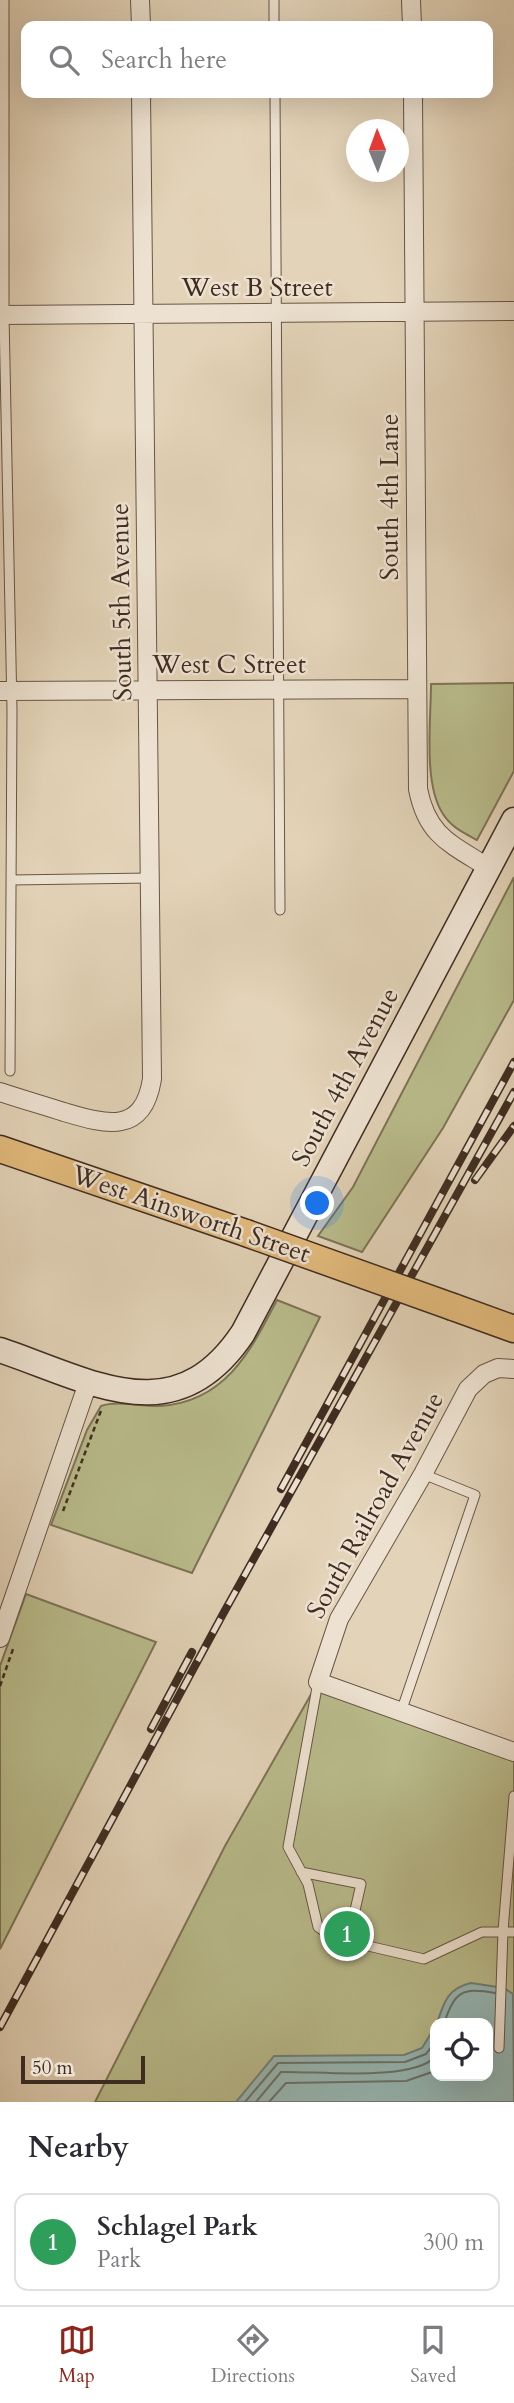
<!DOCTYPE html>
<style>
:root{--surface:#fff;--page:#f7f7f7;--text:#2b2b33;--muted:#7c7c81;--line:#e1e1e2;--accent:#8f2418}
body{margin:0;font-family:Cardo,serif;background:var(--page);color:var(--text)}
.controls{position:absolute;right:21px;bottom:21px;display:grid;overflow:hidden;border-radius:14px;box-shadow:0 7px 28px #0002}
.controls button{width:63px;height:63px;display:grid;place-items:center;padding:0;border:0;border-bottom:2px solid var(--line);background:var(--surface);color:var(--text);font:35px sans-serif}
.compass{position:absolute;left:346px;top:119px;width:63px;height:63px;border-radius:50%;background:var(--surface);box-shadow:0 7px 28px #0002;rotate:359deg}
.scale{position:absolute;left:21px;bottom:18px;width:124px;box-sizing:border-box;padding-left:7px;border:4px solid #3f2c21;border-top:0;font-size:19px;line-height:24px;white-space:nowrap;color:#3f2c21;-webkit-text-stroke:5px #ede2d1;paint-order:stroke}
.you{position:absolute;left:318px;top:1204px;width:24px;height:24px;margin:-18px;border:5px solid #fff;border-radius:50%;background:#1a73e8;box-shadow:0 0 0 10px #1a73e833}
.badge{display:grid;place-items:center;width:46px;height:46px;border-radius:50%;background:var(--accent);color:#fff;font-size:23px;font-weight:700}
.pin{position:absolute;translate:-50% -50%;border:4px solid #fff;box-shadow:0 2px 7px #0006}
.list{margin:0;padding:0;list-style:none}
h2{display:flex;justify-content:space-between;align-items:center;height:91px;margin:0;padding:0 28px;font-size:30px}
h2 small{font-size:23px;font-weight:400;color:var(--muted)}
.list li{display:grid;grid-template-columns:46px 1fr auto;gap:21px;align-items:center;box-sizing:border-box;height:98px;margin:0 14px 14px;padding:0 14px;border:2px solid var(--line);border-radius:14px}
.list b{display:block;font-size:26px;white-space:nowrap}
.list p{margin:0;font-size:23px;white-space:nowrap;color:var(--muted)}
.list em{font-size:23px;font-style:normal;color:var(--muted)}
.icon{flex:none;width:38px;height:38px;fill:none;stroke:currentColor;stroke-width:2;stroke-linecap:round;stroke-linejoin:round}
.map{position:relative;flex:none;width:514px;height:2102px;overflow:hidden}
.search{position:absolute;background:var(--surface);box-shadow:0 7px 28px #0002;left:21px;right:21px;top:21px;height:77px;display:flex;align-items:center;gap:18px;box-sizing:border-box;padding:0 24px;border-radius:14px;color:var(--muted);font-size:26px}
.sheet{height:203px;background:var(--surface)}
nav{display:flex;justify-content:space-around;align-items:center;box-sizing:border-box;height:98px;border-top:2px solid var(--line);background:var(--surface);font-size:19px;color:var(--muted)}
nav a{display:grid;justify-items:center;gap:4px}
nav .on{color:var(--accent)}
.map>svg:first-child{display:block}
</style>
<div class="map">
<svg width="514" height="2102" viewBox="0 0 514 2102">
<rect width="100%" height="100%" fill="#e3d3b8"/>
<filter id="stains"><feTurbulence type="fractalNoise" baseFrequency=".00286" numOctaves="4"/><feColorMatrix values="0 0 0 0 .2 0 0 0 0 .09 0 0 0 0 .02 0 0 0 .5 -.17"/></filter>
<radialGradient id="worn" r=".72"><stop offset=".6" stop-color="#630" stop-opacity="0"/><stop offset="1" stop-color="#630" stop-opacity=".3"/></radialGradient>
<path fill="#b9bb8b" stroke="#7c7456" stroke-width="2" fill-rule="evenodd" d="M514 683V771L477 840C464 833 451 827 443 814 423 784 431 720 431 684Z
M514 877V1000L443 1128 362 1252 318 1236 353 1187Z
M277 1300 320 1317 192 1573 51 1525 87 1430 101 1406C118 1400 141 1407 160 1406 225 1402 250 1352 277 1300Z
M26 1594 156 1642 0 1949V1666Z
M318 1682 514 1752V2102H95L225 1846ZM435 2023H488V2076H435Z"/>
<path fill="#96b7b4" stroke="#737f79" stroke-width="2" d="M471 1983 504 1988 513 1994 514 2102H236L274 2056 404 2055 422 2048 435 2027V2076H488V2023H437C444 2002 448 1988 471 1983Z"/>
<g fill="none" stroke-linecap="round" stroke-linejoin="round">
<path stroke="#6a726a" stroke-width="2" d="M444 2023C455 1992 461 1987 495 1993
M245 2102 278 2063 405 2062 426 2054 435 2042
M256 2102 281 2072C317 2071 411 2082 435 2057
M269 2102 286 2083 406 2081 435 2071"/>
<defs>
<path id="lane" d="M4 0V315L12 710 10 1071
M274 0V26
M275 93 280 910
M11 880 150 878
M318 1682 288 1847 308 1884 318 1927 334 1938 424 1959 482 1932H514
M401 1712 475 1495 423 1474
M301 1872 361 1884 348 1941
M499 2048 503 1931 514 1796"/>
<path id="street" d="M140 0 141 26
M411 0 412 26
M413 93 418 789C427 836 451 844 489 868
M0 315 514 311
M0 691 416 689
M0 1092C21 1099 42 1105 64 1112 105 1124 143 1136 152 1079L141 93
M514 1369 498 1368 484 1374 468 1389 423 1474 339 1619 318 1682 514 1752
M0 1638 89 1380"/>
<path id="secondary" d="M0 1350C92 1381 175 1435 243 1333L514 820"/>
<path id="primary" d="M0 1149 246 1233
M453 1307 514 1329"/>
</defs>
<use href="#lane" stroke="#685647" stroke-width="11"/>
<use href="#street" stroke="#685647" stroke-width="20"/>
<use href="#secondary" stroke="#3f2c21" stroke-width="27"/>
<use href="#primary" stroke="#3f2c21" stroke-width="29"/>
<path stroke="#3f2c21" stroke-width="2.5" stroke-dasharray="5 3.5" stroke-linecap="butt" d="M63 1511 102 1408
M0 1686 13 1649"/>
<use href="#lane" stroke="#ede2d1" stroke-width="9"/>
<use href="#street" stroke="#ede2d1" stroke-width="18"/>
<use href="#secondary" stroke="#ede2d1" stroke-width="24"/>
<use href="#primary" stroke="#e2ba7c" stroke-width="26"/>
<defs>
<path id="rail" d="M475 1180 514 1126
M281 1489 514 1062
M151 1729 192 1652
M0 2027 223 1614 514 1092"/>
</defs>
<use href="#rail" stroke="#3f2c21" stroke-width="8"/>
<use href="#rail" stroke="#ede2d1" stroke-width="5" stroke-dasharray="16" stroke-linecap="butt"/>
<defs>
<path id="primary-bridge" d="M246 1233 453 1307"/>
</defs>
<use href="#primary-bridge" stroke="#3f2c21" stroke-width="29" stroke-linecap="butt"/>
<use href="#primary-bridge" stroke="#e2ba7c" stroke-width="26"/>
</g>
<g text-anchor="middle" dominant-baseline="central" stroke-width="5" stroke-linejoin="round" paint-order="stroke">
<g font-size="26" fill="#3f2c21" stroke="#ede2d1">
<text x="257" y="287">West B Street</text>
<text transform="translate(389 497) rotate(-90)">South 4th Lane</text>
<text transform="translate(121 602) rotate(-91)">South 5th Avenue</text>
<text x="229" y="664">West C Street</text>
<text transform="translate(345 1077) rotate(-62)">South 4th Avenue</text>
<text transform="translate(191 1214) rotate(19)">West Ainsworth Street</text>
<text transform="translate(375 1505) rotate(-61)">South Railroad Avenue</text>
</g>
</g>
<rect width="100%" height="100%" filter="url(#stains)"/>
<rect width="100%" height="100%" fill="url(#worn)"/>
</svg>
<div class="controls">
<button><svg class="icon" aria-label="locate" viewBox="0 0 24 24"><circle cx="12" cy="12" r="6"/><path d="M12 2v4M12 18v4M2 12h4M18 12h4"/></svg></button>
</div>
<svg class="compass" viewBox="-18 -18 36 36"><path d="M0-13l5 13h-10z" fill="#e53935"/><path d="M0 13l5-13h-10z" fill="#7c7c81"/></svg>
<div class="scale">50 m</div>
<div class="you"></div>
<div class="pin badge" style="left:347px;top:1934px;background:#2e9e5b">1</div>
<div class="search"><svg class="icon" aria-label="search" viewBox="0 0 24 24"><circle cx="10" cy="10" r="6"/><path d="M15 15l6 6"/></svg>Search here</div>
</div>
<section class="sheet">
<h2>Nearby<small></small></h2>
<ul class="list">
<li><span class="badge" style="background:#2e9e5b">1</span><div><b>Schlagel Park</b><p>Park</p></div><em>300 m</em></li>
</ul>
</section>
<nav>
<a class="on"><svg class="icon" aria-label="map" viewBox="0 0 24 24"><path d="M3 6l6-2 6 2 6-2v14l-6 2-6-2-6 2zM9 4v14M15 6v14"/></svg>Map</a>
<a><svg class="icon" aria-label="directions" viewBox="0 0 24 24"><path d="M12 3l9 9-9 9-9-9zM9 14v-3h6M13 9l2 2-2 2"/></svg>Directions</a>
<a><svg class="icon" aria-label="saved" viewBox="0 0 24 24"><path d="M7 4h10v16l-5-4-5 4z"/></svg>Saved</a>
</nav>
